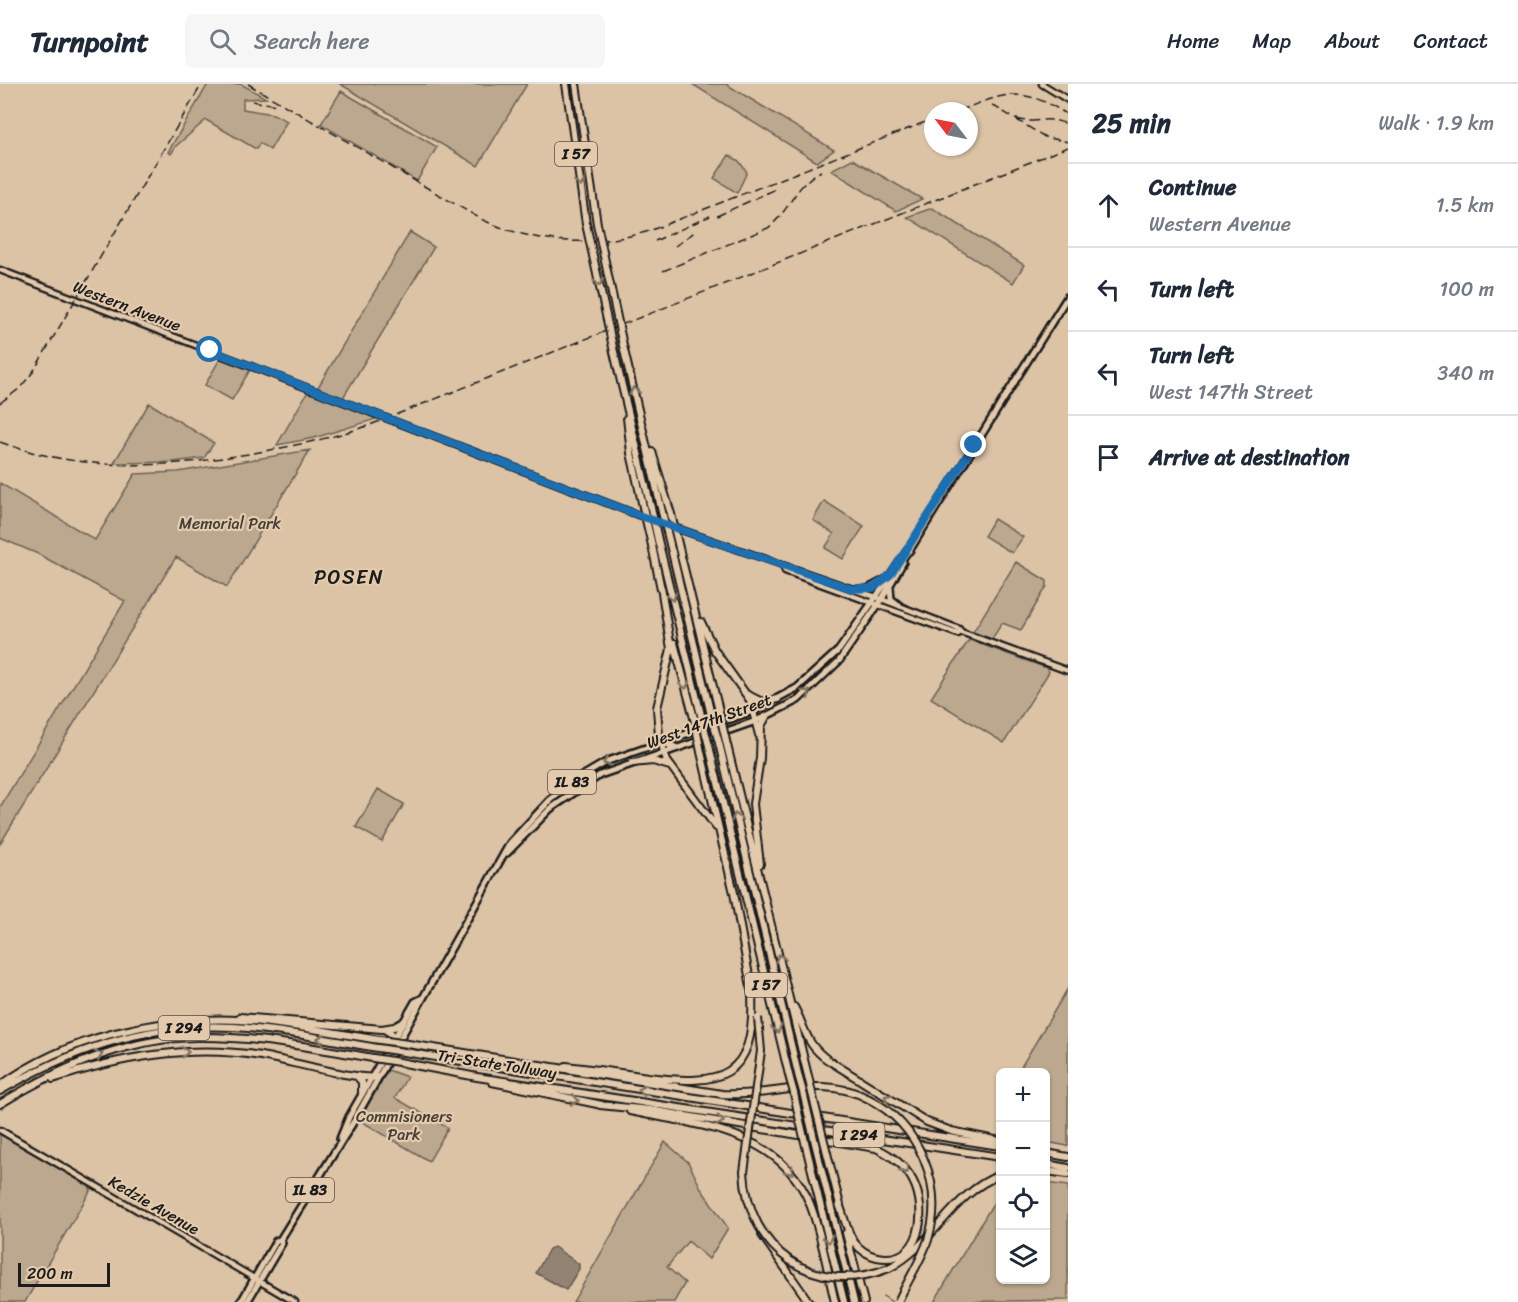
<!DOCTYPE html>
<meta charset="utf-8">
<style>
:root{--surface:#fff;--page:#f6f6f7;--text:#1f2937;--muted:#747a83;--line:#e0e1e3}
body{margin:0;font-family:Sriracha,sans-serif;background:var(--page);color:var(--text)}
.controls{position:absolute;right:18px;bottom:18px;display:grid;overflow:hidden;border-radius:9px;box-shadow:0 2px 4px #0004}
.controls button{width:54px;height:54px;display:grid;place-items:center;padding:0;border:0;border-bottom:2px solid var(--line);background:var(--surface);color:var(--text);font:30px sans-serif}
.compass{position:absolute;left:924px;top:18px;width:54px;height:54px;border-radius:50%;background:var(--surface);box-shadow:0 2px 4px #0004;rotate:302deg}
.scale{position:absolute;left:18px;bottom:15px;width:92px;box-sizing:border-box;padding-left:6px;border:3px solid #1c1c1c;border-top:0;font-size:16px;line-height:21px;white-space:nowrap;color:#1c1c1c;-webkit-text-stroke:4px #e4caac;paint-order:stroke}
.stop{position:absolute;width:18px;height:18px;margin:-14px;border:4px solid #1f6fb2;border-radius:50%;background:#fff}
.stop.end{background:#1f6fb2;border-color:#fff;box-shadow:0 2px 6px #0008}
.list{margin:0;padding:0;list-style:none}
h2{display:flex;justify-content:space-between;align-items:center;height:78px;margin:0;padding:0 24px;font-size:26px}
h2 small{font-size:20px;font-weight:400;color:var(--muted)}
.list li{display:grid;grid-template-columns:39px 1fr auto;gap:18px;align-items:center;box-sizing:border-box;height:84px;padding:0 24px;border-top:2px solid var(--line)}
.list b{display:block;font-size:22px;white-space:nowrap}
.list p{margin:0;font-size:20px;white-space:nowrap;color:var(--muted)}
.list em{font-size:20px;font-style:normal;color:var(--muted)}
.icon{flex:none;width:33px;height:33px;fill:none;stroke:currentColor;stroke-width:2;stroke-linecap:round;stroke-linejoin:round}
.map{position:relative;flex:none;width:1068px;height:1218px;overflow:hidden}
header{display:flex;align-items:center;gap:36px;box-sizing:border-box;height:84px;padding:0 30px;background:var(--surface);border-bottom:2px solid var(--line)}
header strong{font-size:28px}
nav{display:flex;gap:33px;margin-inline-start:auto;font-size:21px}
.search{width:420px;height:54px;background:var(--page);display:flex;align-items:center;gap:15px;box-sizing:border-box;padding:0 21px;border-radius:9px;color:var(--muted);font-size:22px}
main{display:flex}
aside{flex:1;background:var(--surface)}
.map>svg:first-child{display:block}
</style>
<header>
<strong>Turnpoint</strong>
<div class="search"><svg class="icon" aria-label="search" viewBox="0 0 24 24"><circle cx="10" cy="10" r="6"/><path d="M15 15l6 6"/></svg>Search here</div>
<nav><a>Home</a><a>Map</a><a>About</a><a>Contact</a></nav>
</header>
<main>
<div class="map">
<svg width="1068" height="1218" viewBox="0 0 1068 1218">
<rect width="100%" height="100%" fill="#dcc3a6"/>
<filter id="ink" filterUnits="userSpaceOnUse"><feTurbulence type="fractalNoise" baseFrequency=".0167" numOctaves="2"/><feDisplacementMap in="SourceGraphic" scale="12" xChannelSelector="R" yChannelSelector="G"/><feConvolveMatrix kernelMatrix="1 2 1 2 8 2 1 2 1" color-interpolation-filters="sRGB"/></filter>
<g filter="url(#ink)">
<path fill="#bca88f" stroke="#6c6256" stroke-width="1.5" d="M208 0H241L266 14 243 15V25L273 30 287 37 270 66 260 59 256 65 206 36 176 62 171 70 168 68Z
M340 0H527L478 82Z
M692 0H726L834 66 817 78Z
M341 7 437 63 417 97 321 40Z
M729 71 739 77 747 88 737 109 714 94Z
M852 75 922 115 896 127 831 86Z
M932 124 1024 181 1013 199 907 133Z
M410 148 434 163 341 317 337 318 376 335 314 354 277 361 307 309 314 310Z
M220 275 250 286 232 316 205 301Z
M149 319 214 359 204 374 173 378 114 379Z
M310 366 227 503 176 473 0 760V723L125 517 38 470 0 454V399L95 456 135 390 178 388Z
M824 417 864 442 843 475 825 464 834 450 813 436Z
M994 435 1023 453 1012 469 984 452Z
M1016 478 1047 497V502L1021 546 1002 539 992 555 973 548Z
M969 556 1047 584 1049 588 1004 659 931 614Z
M378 705 404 720 382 758 356 743Z
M1068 904V1062L1046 1058V988H1018Z
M388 986 407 993 395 1014 448 1044 429 1077 359 1036Z
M0 1050 89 1102 91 1106 25 1218H0Z
M665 1058 688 1078 702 1106 728 1144 709 1175 688 1157 667 1183 685 1199 674 1218H573Z
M1046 1099 1068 1102V1216L934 1218 991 1123 1000 1111V1196H1046Z"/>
<path fill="#938372" stroke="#635a50" stroke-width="1.5" d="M554 1163 579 1180V1185L566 1206 536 1189 549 1165Z"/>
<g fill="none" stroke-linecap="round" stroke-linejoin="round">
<path stroke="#635a50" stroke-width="1.5" d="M883 1212 892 1218"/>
<defs>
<path id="secondary" d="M1042 0 1068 16
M0 186 641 432 876 513 959 545 961 548
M784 483 785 487 958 550 961 548 1068 587
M0 1046 295 1218"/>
<path id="primary" d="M909 467 1068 212
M890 503 891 515 900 522
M852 505 866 506 885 496
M507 769 550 725 600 691 756 637 798 616 839 577 882 515 903 478
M340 1055 349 1033 415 918 421 915
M241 1218 276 1157 280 1156 354 1037 510 759 550 716 572 698 608 677 753 627 797 604 839 566 910 464
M247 1218 282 1159 280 1156"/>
<path id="motorway" d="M566 0 586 140
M576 0 597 140
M624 266 662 428
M614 268 651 424
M627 334 631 369 643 423
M652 368 671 430
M658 456 702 635
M651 457 661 505
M670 460 711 631
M679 464 719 627
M661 503 671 565 657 624 659 651 667 677 716 743
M701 538 715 567 750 616 759 651
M674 559 694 634
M748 611 762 618 778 615
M726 657 808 992
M663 658 676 664
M719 659 799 994
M651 661 659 651
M709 662 790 995
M701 668 734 809 753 914
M632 679 653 677 670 682
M760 780 753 720 760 674 761 642 766 633
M794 923C806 945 805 960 828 976L927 1038 951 1047 1000 1057
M240 933 382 945 394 943 403 938
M384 945 392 950 397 960
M408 960 722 1010C773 1014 820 989 869 1015
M404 968 1000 1062
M399 978 477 993 1000 1073
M566 982C593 985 621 989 648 993 721 1002 756 995 752 911
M357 992 362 998V1009
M53 995C120 973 190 960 261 972 285 976 360 997 378 993
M492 998 602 1021
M0 1002C66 953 159 932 240 936 284 939 329 948 373 955
M0 1007C71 965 151 938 234 943 282 946 330 956 378 964
M803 1008 807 1025
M794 1009 797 1024
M812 1009 816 1025
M0 1020C59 984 126 954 196 953 256 952 314 964 373 974
M600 1021 650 1026 876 1064C891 1071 905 1081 913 1097 928 1126 922 1182 877 1173 868 1171 860 1166 854 1158 847 1148 844 1132 839 1120
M630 1027C697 1041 780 1046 810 1120 822 1151 827 1186 835 1218
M805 1058 844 1218
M815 1059 854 1218
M826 1065 840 1121
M1046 1069 1068 1073
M1046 1080 1068 1084
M1046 1087 1068 1090
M846 1149 864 1218
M762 1151 809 1218
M889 1184C934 1161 952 1109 1000 1091"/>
</defs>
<use href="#secondary" stroke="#1c1c1c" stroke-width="9"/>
<use href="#primary" stroke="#1c1c1c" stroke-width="10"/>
<use href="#motorway" stroke="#1c1c1c" stroke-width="10"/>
<use href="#secondary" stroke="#e4caac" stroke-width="4.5"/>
<use href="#primary" stroke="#e4caac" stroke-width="5"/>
<use href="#motorway" stroke="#e4caac" stroke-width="6"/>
<path stroke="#1c1c1c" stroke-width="1.5" stroke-dasharray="9 4.5" stroke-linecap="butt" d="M248 0 481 135C534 160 593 164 649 147L933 35
M252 17 277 21
M992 21 1045 53 1068 58
M959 27C1005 8 1023 2 1068 31
M1016 35C1035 41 1047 30 1068 41
M717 132 778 104
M655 157 710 132
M675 162 696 147
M663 187 768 144C791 126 793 102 821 87
M0 319 19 305 33 288 202 0
M0 358C85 389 167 384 254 369 294 362 332 354 370 341L1068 63"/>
<defs>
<path id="motorway-bridge" d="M586 140 614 268
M597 140 624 266
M643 423 651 457
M651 424 658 456
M662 428 670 460
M671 430 679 464
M719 627 726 657
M711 631 719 659
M694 634 701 668
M702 635 709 662
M758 934 761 967 744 1088C748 1166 814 1214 889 1184
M373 955 408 960
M378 964 404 968
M373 974 399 978
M808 992 812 1009
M799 994 803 1008
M790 995 794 1009
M869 1015C919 1041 945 1101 928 1156 921 1177 907 1197 898 1218
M797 1024 805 1058
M807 1025 815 1059
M816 1025 826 1065"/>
</defs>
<use href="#motorway-bridge" stroke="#1c1c1c" stroke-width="10" stroke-linecap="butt"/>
<use href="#motorway-bridge" stroke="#e4caac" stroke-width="6"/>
</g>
<defs><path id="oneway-chevron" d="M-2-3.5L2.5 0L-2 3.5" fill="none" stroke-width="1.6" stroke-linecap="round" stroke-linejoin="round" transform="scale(1.5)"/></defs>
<g stroke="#807364">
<use href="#oneway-chevron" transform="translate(580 99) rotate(82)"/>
<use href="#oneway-chevron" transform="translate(599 198) rotate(78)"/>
<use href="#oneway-chevron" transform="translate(634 307) rotate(-103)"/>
<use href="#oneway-chevron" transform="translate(672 513) rotate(76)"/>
<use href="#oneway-chevron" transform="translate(685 601) rotate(75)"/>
<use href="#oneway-chevron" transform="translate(807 609) rotate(-39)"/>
<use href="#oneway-chevron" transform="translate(607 678) rotate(155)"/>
<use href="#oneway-chevron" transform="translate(736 733) rotate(-103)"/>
<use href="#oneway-chevron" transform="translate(780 874) rotate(-103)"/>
<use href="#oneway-chevron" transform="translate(777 945) rotate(76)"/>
<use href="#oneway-chevron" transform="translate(321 955) rotate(-171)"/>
<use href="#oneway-chevron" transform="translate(185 968) rotate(-2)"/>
<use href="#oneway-chevron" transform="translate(99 971) rotate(-21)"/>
<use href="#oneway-chevron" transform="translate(642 1006) rotate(-171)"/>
<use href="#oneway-chevron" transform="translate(888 1014) rotate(-148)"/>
<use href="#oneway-chevron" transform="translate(575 1016) rotate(11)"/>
<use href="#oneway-chevron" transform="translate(720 1037) rotate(9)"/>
<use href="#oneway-chevron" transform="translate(905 1086) rotate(51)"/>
<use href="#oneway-chevron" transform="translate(790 1087) rotate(50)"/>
<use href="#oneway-chevron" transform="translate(828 1155) rotate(76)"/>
</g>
</g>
<g fill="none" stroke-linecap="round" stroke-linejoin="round" filter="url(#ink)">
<path stroke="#1f6fb2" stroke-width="8" d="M210 266 641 432 852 505 873 504 890 491 974 361"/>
</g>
<g text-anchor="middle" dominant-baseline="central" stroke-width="4.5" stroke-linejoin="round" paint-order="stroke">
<g fill="#e4caac" stroke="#585047" stroke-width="1.5">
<rect x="555" y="58" width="42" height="24" rx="4.5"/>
<rect x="548" y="686" width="48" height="24" rx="4.5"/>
<rect x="745" y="889" width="42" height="24" rx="4.5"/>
<rect x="158.5" y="932" width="51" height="24" rx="4.5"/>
<rect x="833.5" y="1039" width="51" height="24" rx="4.5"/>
<rect x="286" y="1094" width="48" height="24" rx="4.5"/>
</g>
<g font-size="15" font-weight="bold" fill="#1c1c1c">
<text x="576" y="70">I 57</text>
<text x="572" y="698">IL 83</text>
<text x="766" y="901">I 57</text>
<text x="184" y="944">I 294</text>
<text x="859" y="1051">I 294</text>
<text x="310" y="1106">IL 83</text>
</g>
<g font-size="16" fill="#1c1c1c" stroke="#e4caac">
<text transform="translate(127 222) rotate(21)">Western Avenue</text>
<text transform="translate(709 637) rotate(-20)">West 147th Street</text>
<text transform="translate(497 980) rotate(9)">Tri-State Tollway</text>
<text transform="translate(154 1121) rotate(30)">Kedzie Avenue</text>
</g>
<g font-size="16" fill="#443f39" stroke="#e4caac">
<text x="230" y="439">Memorial Park</text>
<text x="404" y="1032">Commisioners<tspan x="404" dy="18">Park</tspan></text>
</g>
<g font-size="20" letter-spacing="1.5" fill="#1c1c1c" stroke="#e4caac">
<text x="349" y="493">POSEN</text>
</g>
</g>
</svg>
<div class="controls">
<button>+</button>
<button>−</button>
<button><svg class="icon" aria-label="locate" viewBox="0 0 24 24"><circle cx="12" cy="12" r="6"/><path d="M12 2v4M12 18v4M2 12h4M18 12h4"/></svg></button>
<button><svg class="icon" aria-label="layers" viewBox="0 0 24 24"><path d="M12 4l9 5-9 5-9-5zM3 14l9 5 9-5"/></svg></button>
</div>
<svg class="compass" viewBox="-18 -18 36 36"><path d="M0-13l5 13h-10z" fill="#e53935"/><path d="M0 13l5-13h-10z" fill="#747a83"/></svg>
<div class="scale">200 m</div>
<div class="stop" style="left:210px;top:266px"></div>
<div class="stop end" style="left:974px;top:361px"></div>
</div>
<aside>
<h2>25 min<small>Walk · 1.9 km</small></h2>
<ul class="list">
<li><svg class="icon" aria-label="ahead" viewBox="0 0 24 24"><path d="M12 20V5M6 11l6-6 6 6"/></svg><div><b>Continue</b><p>Western Avenue</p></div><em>1.5 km</em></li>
<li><svg class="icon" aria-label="left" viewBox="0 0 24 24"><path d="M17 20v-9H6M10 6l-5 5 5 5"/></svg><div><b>Turn left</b></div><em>100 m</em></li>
<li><svg class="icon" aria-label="left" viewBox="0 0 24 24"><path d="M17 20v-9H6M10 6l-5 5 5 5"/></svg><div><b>Turn left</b><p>West 147th Street</p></div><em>340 m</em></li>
<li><svg class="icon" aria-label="arrive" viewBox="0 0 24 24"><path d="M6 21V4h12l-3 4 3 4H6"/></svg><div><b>Arrive at destination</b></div></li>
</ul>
</aside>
</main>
